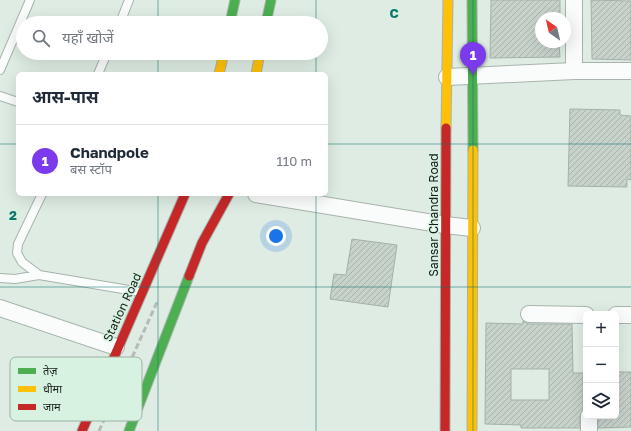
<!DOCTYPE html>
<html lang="hi">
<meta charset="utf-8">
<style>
:root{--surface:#fff;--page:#f6f6f7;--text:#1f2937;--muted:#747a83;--line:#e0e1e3;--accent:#7c3aed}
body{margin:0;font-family:"Golos Text","Noto Sans Devanagari",sans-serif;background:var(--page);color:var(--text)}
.controls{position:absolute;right:12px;bottom:12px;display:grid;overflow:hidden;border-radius:6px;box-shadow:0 4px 16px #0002}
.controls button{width:36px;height:36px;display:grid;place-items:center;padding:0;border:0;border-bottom:1px solid var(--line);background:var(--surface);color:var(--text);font:20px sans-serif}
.compass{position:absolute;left:535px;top:12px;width:36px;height:36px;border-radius:50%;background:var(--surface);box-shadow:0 4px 16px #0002;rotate:326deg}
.you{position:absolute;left:276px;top:236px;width:14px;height:14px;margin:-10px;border:3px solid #fff;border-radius:50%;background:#1a73e8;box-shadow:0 0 0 6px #1a73e833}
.badge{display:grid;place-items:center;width:26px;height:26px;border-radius:50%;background:var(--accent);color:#fff;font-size:13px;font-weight:700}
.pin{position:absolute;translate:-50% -33px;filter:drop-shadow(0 1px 2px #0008)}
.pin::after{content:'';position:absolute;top:21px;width:14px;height:12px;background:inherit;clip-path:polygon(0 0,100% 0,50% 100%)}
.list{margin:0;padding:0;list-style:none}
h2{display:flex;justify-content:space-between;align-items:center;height:52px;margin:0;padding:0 16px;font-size:17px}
h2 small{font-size:13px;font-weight:400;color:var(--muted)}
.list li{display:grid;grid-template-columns:26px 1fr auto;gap:12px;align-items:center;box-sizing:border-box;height:72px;padding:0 16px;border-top:1px solid var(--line)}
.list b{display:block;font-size:15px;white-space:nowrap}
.list p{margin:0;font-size:13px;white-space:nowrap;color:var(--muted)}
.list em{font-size:13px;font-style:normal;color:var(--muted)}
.icon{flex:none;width:22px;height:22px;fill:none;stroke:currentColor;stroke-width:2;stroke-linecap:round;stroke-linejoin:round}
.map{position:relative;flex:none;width:631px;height:431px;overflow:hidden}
.search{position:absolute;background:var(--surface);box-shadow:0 4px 16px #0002;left:16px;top:16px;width:312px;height:44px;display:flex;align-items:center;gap:10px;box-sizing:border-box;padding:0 14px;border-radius:22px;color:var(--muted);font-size:15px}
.panel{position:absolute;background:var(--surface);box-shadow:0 4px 16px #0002;left:16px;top:72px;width:312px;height:124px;border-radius:6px}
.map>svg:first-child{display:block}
</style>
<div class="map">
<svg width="631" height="431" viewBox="0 0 631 431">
<defs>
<pattern id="building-hatch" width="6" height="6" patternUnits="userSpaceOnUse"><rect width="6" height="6" fill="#c7d2cb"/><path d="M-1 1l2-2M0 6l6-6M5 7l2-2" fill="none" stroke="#aab4ae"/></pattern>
</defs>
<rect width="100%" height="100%" fill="#deece3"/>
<path fill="url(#building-hatch)" stroke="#a5b0a9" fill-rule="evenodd" d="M491 0H560V18H541V42H559L560 57 490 58Z
M591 0 631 1V60L592 59Z
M570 109 620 110V115L631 116V180L627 179V187L568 186Z
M352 239 397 245 388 307 330 299 334 274 346 275Z
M523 321 529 324H572L573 373H583V409L580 416V428H521V425L485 424 486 323 523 324ZM511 369H549V400H511Z
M616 372H631V427L598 428V416H616Z"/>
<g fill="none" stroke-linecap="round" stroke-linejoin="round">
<defs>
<path id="lane" d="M120 23 129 0
M0 70 30 0
M98 74 107 53
M0 96 18 102
M42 194 18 244 17 253 22 262 39 275 141 292
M0 278 15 279 39 275"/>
<path id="street" d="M574 71V0
M447 77 574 71H631
M256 194 445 225 472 228
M0 308 116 347
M529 314 586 315
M616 315H631
M589 431V416"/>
<path id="fast" d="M472 0 473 150
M230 23 235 0
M266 23 271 0
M129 431 189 276"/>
<path id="slow" d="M219 74 224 53
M256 74 260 53
M446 128 448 0
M472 431 473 150"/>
<path id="jam" d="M189 276 202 243 229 194
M82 431 185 194
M445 431 446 128"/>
</defs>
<use href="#lane" stroke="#a8b3ac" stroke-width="10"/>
<use href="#street" stroke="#a8b3ac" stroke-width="18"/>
<use href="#fast" stroke="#a8b3ac" stroke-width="11"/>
<use href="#slow" stroke="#a8b3ac" stroke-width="11"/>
<use href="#jam" stroke="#a8b3ac" stroke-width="11"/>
<use href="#lane" stroke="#fafcfb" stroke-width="8"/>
<use href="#street" stroke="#fafcfb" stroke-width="16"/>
<use href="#fast" stroke="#4caf50" stroke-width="9"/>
<use href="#slow" stroke="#ffc107" stroke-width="9"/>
<use href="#jam" stroke="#c62828" stroke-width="9"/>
<path stroke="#b7bab8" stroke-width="3" stroke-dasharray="6 3" stroke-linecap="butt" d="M99 431 157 302"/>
</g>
<path fill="none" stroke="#0f766e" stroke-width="1" stroke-opacity="0.55" d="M158 0V23M316 0V23M473 0V431M158 53V74M316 53V74M0 144H18M326 144H631M158 194V431M316 194V431M0 287H631"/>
<g text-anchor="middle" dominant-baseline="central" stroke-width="3" stroke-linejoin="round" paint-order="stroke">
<g font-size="12" fill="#141d17" stroke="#d8f2e1">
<text transform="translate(433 215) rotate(-90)">Sansar Chandra Road</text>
<text transform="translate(122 307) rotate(-65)">Station Road</text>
</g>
</g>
<rect x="10" y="357" width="132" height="64" rx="6" fill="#d8f2e1" stroke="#9db2a4" stroke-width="1"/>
<rect x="18" y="368" width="18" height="6" fill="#4caf50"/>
<rect x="18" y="386" width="18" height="6" fill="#ffc107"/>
<rect x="18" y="404" width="18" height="6" fill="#c62828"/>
<g font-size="11" fill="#141d17">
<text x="43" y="375">तेज़</text>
<text x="43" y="393">धीमा</text>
<text x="43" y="411">जाम</text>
</g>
<g font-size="13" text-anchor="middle" font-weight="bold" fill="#0f766e" stroke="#d8f2e1" stroke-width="3" stroke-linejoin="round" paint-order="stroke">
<text x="394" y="18">C</text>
<text x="13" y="220">2</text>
</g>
</svg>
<div class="controls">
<button>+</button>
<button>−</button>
<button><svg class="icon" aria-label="layers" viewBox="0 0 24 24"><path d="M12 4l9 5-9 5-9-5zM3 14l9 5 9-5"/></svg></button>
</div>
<svg class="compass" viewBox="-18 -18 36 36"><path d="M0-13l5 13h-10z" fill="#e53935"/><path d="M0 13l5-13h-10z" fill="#747a83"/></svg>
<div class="you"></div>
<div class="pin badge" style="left:473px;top:75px">1</div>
<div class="search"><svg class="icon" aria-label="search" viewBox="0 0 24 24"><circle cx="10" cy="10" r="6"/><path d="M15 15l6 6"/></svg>यहाँ खोजें</div>
<section class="panel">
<h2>आस-पास<small></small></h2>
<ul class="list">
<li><span class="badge">1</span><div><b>Chandpole</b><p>बस स्टॉप</p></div><em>110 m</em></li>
</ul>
</section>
</div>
